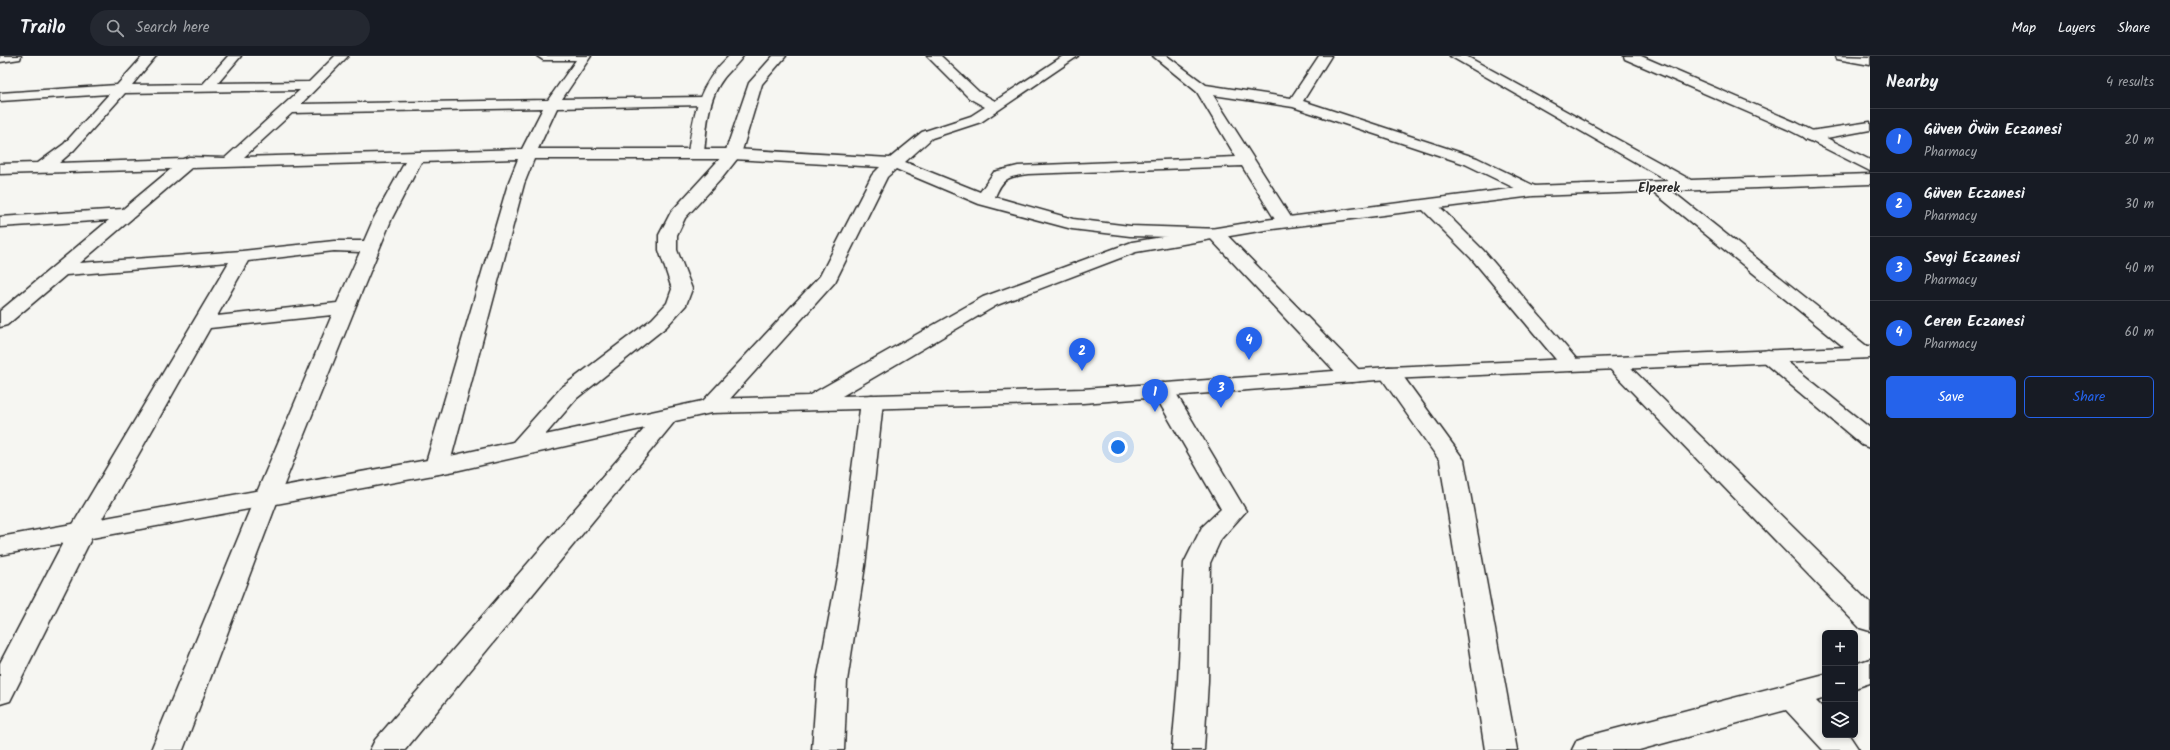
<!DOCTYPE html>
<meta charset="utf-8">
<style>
:root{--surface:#171b24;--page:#242831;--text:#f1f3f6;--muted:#9ea1a6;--line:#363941;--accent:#2563eb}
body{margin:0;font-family:Kalam,sans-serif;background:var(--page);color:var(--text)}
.controls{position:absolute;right:12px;bottom:12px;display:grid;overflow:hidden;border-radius:6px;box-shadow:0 2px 6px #0003}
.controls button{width:36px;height:36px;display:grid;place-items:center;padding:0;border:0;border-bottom:1px solid var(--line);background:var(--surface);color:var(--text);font:20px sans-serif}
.you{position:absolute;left:1118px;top:391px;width:14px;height:14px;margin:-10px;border:3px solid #fff;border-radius:50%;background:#1a73e8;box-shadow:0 0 0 6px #1a73e833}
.badge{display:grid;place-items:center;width:26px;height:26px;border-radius:50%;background:var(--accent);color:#fff;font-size:13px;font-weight:700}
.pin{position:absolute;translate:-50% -33px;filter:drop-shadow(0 1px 2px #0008)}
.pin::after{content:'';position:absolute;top:21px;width:14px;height:12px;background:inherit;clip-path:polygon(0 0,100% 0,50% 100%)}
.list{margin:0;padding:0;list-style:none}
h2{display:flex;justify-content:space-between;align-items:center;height:52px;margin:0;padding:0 16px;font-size:17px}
h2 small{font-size:13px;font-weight:400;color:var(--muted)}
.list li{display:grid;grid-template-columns:26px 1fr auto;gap:12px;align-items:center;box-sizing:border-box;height:64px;padding:0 16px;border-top:1px solid var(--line)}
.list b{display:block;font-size:15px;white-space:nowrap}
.list p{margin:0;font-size:13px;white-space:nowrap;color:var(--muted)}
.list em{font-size:13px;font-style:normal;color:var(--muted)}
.actions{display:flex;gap:8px;padding:12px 16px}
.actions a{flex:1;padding:9px 0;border:1px solid var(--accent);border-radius:6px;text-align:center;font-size:14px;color:var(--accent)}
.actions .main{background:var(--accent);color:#fff}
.icon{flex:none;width:22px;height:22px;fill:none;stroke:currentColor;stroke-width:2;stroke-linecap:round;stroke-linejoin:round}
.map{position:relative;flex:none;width:1870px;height:694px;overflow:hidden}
header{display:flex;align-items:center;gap:24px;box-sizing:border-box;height:56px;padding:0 20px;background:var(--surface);border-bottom:1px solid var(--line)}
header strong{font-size:19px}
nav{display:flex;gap:22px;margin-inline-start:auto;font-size:14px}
.search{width:280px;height:36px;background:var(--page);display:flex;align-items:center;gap:10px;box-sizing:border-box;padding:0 14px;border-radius:22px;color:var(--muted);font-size:15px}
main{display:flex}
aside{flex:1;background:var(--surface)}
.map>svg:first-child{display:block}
</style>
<header>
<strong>Trailo</strong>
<div class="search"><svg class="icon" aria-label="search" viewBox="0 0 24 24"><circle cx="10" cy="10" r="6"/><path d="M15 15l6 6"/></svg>Search here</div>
<nav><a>Map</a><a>Layers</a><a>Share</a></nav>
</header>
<main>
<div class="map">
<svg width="1870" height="694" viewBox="0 0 1870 694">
<rect width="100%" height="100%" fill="#f6f6f2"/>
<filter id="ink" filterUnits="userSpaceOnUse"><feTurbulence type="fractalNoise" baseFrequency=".025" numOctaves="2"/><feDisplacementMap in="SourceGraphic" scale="8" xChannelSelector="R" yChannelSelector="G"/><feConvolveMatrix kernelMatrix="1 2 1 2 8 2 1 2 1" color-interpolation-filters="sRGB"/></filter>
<g filter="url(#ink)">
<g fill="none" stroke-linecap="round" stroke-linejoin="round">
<defs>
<path id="street" d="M0 0H21L20 3 0 6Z
M143 0H156L132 29 203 28 228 0H241L218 27 309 26 335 0H348L301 48 548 44 576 4H543L537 0H591L562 43 703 41 710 45 703 49 557 52 538 93H733L890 102 922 76 971 60 985 51 969 42 927 0H941L979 36 995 45 1063 0H1078L981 66 932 82 905 106 980 136 994 116 1018 110 1236 101 1197 36 1153 0H1167L1206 29 1291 42 1319 0H1331L1303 45 1477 102 1539 132 1541 135 1539 138H1527L1465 108 1293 51 1213 39 1294 166 1291 170 1285 171 1279 170 1242 110 1028 118C1007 121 1003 122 995 141L1073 163 1130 170 1221 173 1360 315 1363 320 1360 325 1352 326 1344 325 1210 182 1130 180 1072 173 979 148 896 113 887 121 835 226 719 355 711 357 703 355 700 350 703 345 820 220 872 119 880 111 733 103H534L524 128 449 410 445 416 437 418 429 416 425 410 508 128 518 103 421 106 392 162 355 252 279 441 183 694H151L255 441 332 259 210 272 95 475 10 645 0 648V607L69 475 229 206 66 219 7 269 0 271V255L109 164 0 171V161L123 153 171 113 0 118V108L38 107 64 88 109 38 0 45V37L117 29ZM300 34 225 102 189 101 183 103 59 107 74 94 125 37ZM543 52 522 93 244 101 292 57ZM405 106 374 162 364 185H334L242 195 80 207 191 112ZM334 195 360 196 337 247 217 260 248 205Z
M1870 66V74L1810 85 1805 83 1802 80 1805 77 1810 75Z
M1657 126 1663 128 1869 292V300L1862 302 1855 300 1651 134 1649 131 1651 128Z
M1428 144 1434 145 1483 194 1578 305 1582 309 1578 313 1571 315 1564 313 1471 202 1422 153 1420 149 1422 145Z
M1768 294 1775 296 1870 372V392L1862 389 1761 304 1758 300 1761 296Z
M1616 302 1623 304 1870 547V575L1860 572 1609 312 1606 308 1609 304Z
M1389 311 1397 312 1464 404 1517 694H1485L1440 405 1378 317 1381 312Z
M1163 327 1171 329 1174 334 1246 455 1221 483 1210 507 1208 625 1204 694H1172L1178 625 1184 507 1202 471 1221 453 1152 334 1155 329Z
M872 339 880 341 883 346 865 510 847 625 844 694H812L817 625 839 510 861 346 864 341Z
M1870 603V627L1855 632V608Z
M1825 618V642L1816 645 1825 654V679H1849L1859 694H1823L1786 654 1639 694H1572L1577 684 1588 680Z"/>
<path id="secondary" d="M729 0H743C738 8 729 15 723 23 707 44 707 72 704 97L701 100H691L688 97C694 56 698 29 729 0Z
M773 0H786L762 28 741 98 722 122 685 162 677 179V194L692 233 686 249 666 271 577 342 545 379 711 343 808 340 983 241 1132 186 1265 164 1533 130 1668 125 1450 0H1466L1691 124 1870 118V128L1533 140 1265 174 1136 196 997 249 842 340 1083 333 1389 311 1870 290V302L1389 323 1083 347 711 357 675 365 405 694H370L375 684 645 372 455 415 0 499V481L455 399 513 386 561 332 652 263 667 247 672 233 659 194V179L671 156 725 97 749 27Z
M1624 0H1641L1797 67 1870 104V115L1787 73 1625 3Z
M1836 0 1870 1V9L1837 3Z"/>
</defs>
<use href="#street" stroke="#2b2b2b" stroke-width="3"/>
<use href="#secondary" stroke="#2b2b2b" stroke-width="3"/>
<use href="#street" fill="#f6f6f2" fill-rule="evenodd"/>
<use href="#secondary" fill="#f6f6f2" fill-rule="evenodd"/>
</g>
</g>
<g text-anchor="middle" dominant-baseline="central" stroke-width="3" stroke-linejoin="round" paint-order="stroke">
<g font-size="13" font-weight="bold" fill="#2b2b2b" stroke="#f6f6f2">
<text x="1659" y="132">Elperek</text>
</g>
</g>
</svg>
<div class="controls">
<button>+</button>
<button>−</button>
<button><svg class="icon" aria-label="layers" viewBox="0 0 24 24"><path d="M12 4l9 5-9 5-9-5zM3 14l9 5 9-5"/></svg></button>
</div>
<div class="you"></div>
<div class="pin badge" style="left:1155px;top:356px">1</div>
<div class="pin badge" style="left:1082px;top:315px">2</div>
<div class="pin badge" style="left:1221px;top:352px">3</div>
<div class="pin badge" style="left:1249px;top:304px">4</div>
</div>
<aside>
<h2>Nearby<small>4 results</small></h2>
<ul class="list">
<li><span class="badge">1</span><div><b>Güven Övün Eczanesi</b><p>Pharmacy</p></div><em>20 m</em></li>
<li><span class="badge">2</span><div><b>Güven Eczanesi</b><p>Pharmacy</p></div><em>30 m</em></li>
<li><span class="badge">3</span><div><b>Sevgi Eczanesi</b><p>Pharmacy</p></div><em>40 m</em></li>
<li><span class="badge">4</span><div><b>Ceren Eczanesi</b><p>Pharmacy</p></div><em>60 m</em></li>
</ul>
<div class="actions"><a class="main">Save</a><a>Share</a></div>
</aside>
</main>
